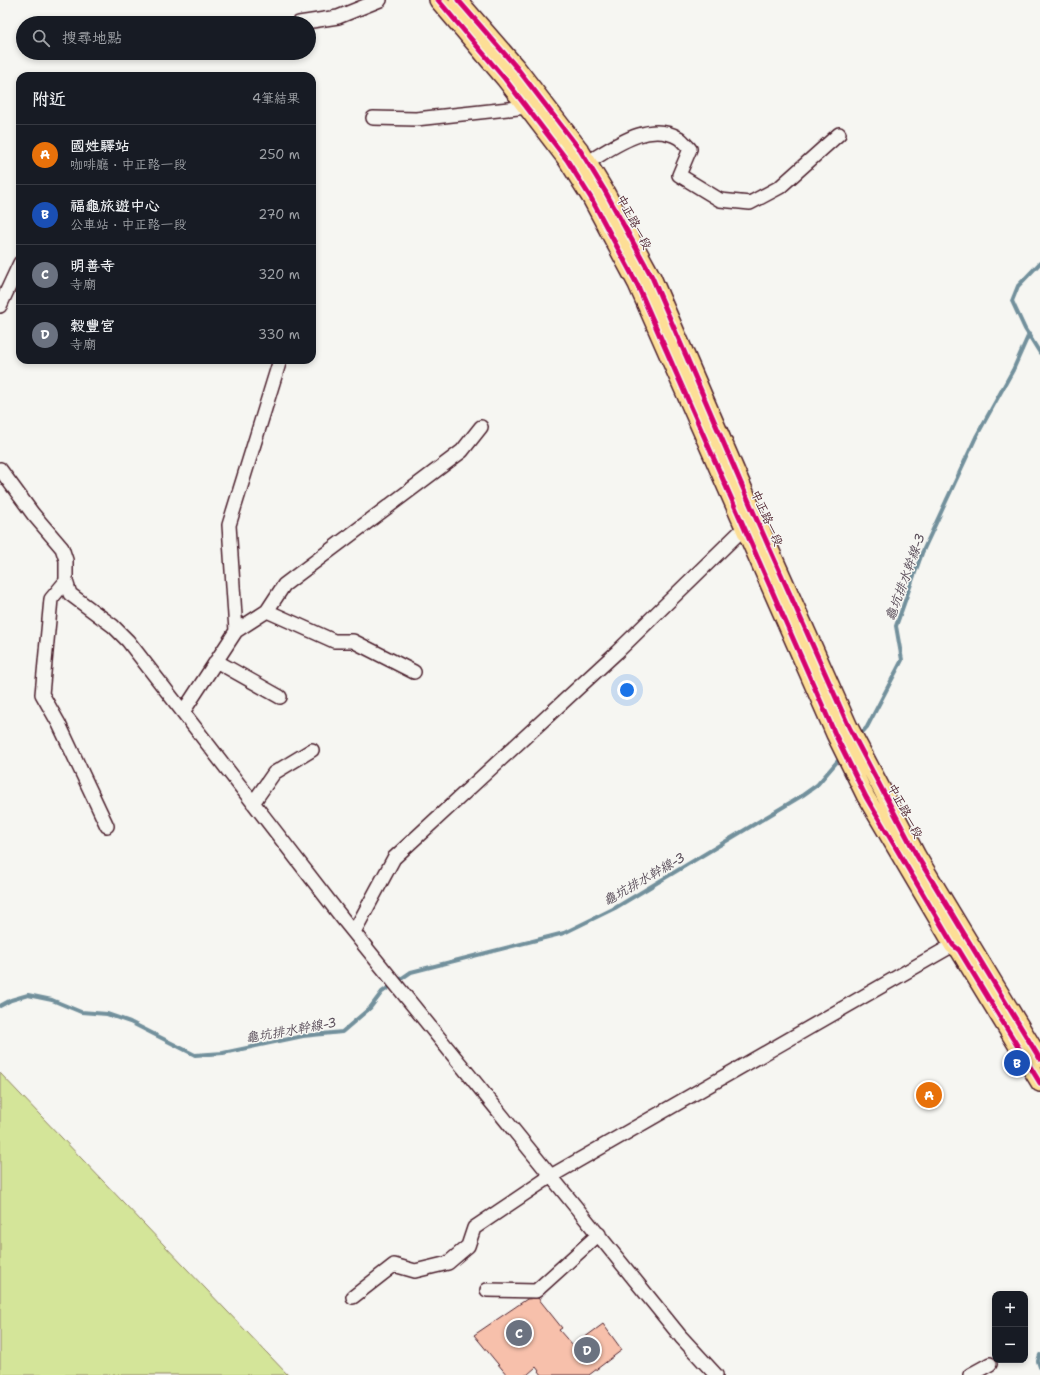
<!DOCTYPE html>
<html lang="zh-TW">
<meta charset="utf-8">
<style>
:root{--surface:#171b24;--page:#20242c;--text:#f1f3f6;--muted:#9ea1a6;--line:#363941;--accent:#c8321e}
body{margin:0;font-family:"Shantell Sans","LXGW WenKai TC",sans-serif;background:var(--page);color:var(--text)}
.controls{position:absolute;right:12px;bottom:12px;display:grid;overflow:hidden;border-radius:8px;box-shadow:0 2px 6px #0003}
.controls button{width:36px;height:36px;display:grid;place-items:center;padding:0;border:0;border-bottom:1px solid var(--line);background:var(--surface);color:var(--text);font:20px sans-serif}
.you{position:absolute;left:627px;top:690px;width:14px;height:14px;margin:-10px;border:3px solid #fff;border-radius:50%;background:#1a73e8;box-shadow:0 0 0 6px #1a73e833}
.badge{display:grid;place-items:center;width:26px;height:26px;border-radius:50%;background:var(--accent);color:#fff;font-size:13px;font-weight:700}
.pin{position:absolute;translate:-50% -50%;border:2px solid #fff;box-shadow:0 1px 4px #0006}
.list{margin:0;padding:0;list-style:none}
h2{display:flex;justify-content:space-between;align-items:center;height:52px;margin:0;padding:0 16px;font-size:17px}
h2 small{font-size:13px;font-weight:400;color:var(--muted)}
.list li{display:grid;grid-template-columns:26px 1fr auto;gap:12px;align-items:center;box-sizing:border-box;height:60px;padding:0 16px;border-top:1px solid var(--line)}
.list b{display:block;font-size:15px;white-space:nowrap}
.list p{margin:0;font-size:13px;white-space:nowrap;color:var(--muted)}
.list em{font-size:13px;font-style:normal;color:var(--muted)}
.icon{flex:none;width:22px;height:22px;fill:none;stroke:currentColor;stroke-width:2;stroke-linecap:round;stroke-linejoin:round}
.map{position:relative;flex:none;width:1040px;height:1375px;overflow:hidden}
.search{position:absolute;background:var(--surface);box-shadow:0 2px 6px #0003;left:16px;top:16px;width:300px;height:44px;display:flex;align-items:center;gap:10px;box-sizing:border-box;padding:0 14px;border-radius:22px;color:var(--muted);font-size:15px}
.panel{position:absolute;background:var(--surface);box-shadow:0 2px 6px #0003;left:16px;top:72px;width:300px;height:292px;border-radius:12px}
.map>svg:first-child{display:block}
</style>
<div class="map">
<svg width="1040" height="1375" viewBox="0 0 1040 1375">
<rect width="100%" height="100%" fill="#f6f6f2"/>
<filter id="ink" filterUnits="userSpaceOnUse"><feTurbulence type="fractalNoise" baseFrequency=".025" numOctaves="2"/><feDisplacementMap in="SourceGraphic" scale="8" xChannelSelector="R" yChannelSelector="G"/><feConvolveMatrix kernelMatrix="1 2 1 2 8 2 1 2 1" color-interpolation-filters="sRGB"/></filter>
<g filter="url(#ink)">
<path fill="#d4e599" stroke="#8f8262" d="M0 1073 288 1375H0Z"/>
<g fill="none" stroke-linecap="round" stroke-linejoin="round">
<path stroke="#72909c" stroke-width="4" d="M1040 263 1018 286 1012 301 1025 329 1040 353
M859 736 867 727 902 660 896 626 922 553 976 437 1013 370 1029 334
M0 1006 11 1000 28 995 52 1000 81 1012 107 1014 130 1022 195 1055 223 1053 303 1036 342 1032 370 1008 382 992 411 972 564 933 615 908 803 795 817 785 842 756
M1040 1355 1038 1361 1040 1367"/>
</g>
<path fill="#f7c0ab" stroke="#4a1f2b" d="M538 1298 562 1328 559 1330 573 1346 603 1324 622 1350 589 1375H542L536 1367 527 1375H507L474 1335 527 1299Z"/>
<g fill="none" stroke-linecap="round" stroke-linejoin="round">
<defs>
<path id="minor" d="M299 23 338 17 380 0
M373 118 416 119 527 107
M588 162C614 147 648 120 679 138 683 141 687 146 690 149L679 175 720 200 750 203 780 187 839 134
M0 306 20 263
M0 469 33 514 62 548 66 560V581L70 594 113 626 128 641 343 919 681 1337 716 1375
M66 581 51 599 42 694 59 724 107 826
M267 611 334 641H353L414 672
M236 631 267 611 284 585 462 451 481 427
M216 661 280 697
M183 712 236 631 229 525 280 360
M253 803 274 773 312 750
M354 932 394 858 617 652 745 527 752 524
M487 1290 536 1291 599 1234
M353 1297 394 1265 415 1271 448 1263 468 1246 474 1228 551 1176 960 941
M970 1375 990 1364"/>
<path id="major" d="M438 0 505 79 567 160 591 198 637 284 835 734 866 797 953 945 959 950 1040 1083
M458 0 517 68 580 150 605 191 652 277 756 518 849 727 917 856 1040 1059"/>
</defs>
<use href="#minor" stroke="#4a1f2b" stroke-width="16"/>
<use href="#major" stroke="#4a1f2b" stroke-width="20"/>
<use href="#minor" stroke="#f6f6f2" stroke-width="13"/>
<use href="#major" stroke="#fdde96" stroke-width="17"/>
<defs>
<path id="cycleway" d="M438 0 505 79 567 160 591 198 637 284 835 734 866 797 953 945 959 950 1040 1083
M458 0 517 68 580 150 605 191 652 277 756 518 849 727 917 856 1040 1059"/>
</defs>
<use href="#cycleway" stroke="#f6f6f2" stroke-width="8"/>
<use href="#cycleway" stroke="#d6006c" stroke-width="5"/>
</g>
</g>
<g text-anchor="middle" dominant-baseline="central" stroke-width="3" stroke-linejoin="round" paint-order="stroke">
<g font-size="12" fill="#4a1f2b" stroke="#f6f6f2">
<text transform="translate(634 222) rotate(62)">中正路一段</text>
<text transform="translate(767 518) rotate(66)">中正路一段</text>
<text transform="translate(905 811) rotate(62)">中正路一段</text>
</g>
<g font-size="13" font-style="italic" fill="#5a4e5a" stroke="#f6f6f2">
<text transform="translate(905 577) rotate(-70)">龜坑排水幹線-3</text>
<text transform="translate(644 879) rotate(-30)">龜坑排水幹線-3</text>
<text transform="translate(291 1030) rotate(-10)">龜坑排水幹線-3</text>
</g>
</g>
</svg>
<div class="controls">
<button>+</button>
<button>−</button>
</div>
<div class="you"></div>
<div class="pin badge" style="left:929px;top:1095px;background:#e8710a">A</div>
<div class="pin badge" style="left:1017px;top:1063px;background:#1a4fb4">B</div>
<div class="pin badge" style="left:519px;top:1333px;background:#6b7280">C</div>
<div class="pin badge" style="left:587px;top:1350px;background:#6b7280">D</div>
<div class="search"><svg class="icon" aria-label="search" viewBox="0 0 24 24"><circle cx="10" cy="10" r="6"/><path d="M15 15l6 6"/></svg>搜尋地點</div>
<section class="panel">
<h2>附近<small>4筆結果</small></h2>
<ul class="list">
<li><span class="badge" style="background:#e8710a">A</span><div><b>國姓驛站</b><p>咖啡廳 · 中正路一段</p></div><em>250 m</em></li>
<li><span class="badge" style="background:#1a4fb4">B</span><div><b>福龜旅遊中心</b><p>公車站 · 中正路一段</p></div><em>270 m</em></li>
<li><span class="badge" style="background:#6b7280">C</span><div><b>明善寺</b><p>寺廟</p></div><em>320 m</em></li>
<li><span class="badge" style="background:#6b7280">D</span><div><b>穀豐宮</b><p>寺廟</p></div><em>330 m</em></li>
</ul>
</section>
</div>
